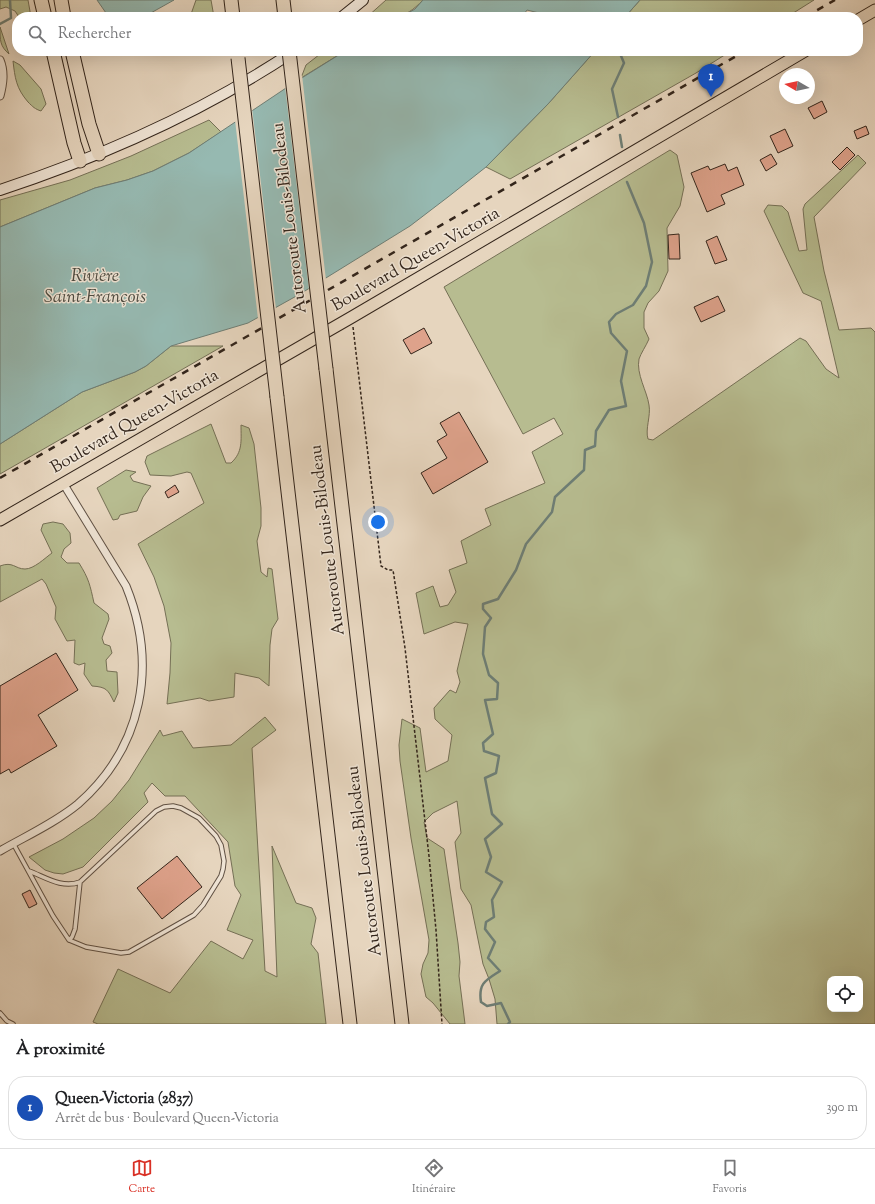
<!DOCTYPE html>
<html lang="fr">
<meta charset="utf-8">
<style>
:root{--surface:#fff;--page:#f2f2f2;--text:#202124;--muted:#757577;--line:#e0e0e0;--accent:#d93025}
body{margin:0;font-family:"Sorts Mill Goudy",serif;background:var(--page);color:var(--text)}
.controls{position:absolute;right:12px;bottom:12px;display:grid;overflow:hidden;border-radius:8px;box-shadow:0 4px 16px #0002}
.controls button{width:36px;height:36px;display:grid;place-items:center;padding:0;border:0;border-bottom:1px solid var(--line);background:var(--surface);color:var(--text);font:20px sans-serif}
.compass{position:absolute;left:779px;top:68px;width:36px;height:36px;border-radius:50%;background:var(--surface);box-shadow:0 4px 16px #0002;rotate:279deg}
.you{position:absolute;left:378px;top:522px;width:14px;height:14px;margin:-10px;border:3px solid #fff;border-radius:50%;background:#1a73e8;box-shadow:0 0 0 6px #1a73e833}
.badge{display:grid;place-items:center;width:26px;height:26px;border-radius:50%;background:var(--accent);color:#fff;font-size:13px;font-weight:700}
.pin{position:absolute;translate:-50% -33px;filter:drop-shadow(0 1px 2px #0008)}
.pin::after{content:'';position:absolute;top:21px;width:14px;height:12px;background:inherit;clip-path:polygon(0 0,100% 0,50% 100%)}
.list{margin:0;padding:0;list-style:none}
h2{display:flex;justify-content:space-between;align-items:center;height:52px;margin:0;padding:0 16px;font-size:17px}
h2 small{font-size:13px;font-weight:400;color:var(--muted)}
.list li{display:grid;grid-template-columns:26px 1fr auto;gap:12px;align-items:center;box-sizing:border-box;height:64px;margin:0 8px 8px;padding:0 8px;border:1px solid var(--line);border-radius:16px}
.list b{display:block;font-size:15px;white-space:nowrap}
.list p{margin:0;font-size:13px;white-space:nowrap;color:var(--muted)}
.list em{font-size:13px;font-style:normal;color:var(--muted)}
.icon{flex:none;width:22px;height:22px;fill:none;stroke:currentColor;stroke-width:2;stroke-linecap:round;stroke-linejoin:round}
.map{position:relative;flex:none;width:875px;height:1024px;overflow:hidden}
.search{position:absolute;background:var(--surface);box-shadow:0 4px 16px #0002;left:12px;right:12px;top:12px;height:44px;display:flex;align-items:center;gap:10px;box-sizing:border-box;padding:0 14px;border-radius:16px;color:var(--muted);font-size:15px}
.sheet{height:124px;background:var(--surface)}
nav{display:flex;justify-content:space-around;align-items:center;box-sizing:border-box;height:56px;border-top:1px solid var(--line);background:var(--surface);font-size:11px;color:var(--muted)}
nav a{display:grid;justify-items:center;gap:2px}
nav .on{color:var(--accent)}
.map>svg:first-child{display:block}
</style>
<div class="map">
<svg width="875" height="1024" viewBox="0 0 875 1024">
<rect width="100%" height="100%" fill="#e6d5be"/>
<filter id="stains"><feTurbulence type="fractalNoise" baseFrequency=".005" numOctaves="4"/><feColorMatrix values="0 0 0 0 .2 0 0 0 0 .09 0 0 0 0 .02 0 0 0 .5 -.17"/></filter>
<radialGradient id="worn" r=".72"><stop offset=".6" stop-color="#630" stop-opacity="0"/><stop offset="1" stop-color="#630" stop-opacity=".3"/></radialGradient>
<path fill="#b7bc90" stroke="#757056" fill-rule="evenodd" d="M0 0H28L31 17H19L15 11 6 7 0 9Z
M196 0H211L214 17H190Z
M386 0H423C403 21 394 17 367 17Z
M640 0H814L787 17H625Z
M0 27 9 54C0 46 0 41 0 27Z
M324 51H345L301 78 306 65Z
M595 51H731L696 73 510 179 486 167 548 104Z
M13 61 20 65 41 89 46 104 41 111C35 109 33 107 28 102 16 88 15 78 13 61Z
M209 120 221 132 189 153 153 171 127 180 95 188 0 227V200L70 180 131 156Z
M670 150 677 155 684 187 680 206 667 228 668 271 659 291 648 303 644 312V328L649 339C646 346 641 353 639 359 636 374 647 391 649 405 651 416 645 429 648 439L653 440 800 338 806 341 826 369 839 378 821 301 803 293 764 211 768 205 782 206 788 212 799 251 807 250 803 209 805 204 858 155 866 163 814 217 824 271 839 330 871 328 875 332V1024H497L495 999 489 979 483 964 471 905 461 889 455 842 461 833 457 801 433 813 424 822 427 838 444 849 458 943 460 962 459 976 465 1024H450L433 1003 426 997 421 974 423 964 428 953 429 940 411 838 400 761 399 745 402 719 420 728 426 772 448 761 452 735 435 719 434 708 450 690 456 693 460 682 457 671 468 624 455 622 424 634 416 593 433 586 440 607 448 605 456 592 449 570 467 563 461 541 491 525 485 509 545 483 532 452 563 434 554 418 523 434 444 287ZM830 979H860V1009H830Z
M171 346H223L0 474V444L82 392 135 372 146 366Z
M211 424 226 463H231C243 452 241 441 241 425L249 428 254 444 261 508V526L257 541 261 572 267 577 268 568 272 569 278 619 272 629 270 645 269 686 259 678 235 673 234 697 209 701 200 698 167 704 170 673 171 643 164 606 154 577 138 544 204 503 191 473 187 472 171 476 150 475 145 462 147 456Z
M126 470 136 472 130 476 133 481 151 486 143 497 137 511 120 515 118 519 113 520 97 488Z
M53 522 63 524 70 533 71 543 64 549 61 557 67 563H79C89 579 90 585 94 603L108 614 109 619 102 638 104 644 110 646 112 653 106 660 107 671 117 672 118 693 114 702C108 690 107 687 92 686L84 674 85 663 79 665 74 663 75 640 67 641 55 619 56 607 46 584 42 579 0 602V566C13 561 15 569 25 569 34 569 45 558 52 553L41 530 43 524Z
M265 717 276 730 252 748 265 971 277 977 272 846 296 903 312 908 316 918 311 944 318 953 326 1024H98L93 1022 118 969 170 993 211 941 243 959 253 940 227 930 241 895 235 886 228 842 185 796H165L152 783 144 793 148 802 83 867 63 874 54 873 45 870 29 857 63 839 94 818 112 801 129 780 160 730 163 736 182 731 193 748 231 745Z"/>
<path fill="#96b9b1" stroke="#6e7e75" d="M97 0H174L149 14 119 17 106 13Z
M423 0H640L625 17H539V13L527 10 522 17H401L415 9Z
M345 51H595L548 104 486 167 448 197 410 226 300 294 248 323 171 346 146 366 135 372 82 392 0 444V227L95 188 127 180 153 171 189 153 289 86Z"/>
<path fill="#e6d5be" d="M302 75 326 280 309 290 285 86Z
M252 108 276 309 258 319 235 120Z"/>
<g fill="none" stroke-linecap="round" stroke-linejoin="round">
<path stroke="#6e7e75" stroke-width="2.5" d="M0 24 11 18 10 0
M618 117 612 89 624 63 619 51
M620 135 622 147
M508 1024 510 1022 501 1003 487 1006 481 1002C478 983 486 980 500 971L488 958 495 942 485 929 486 922 494 917 492 900 502 882 486 872 491 857 485 839 502 824 492 814 485 778 496 773 499 756 484 751 483 743 493 734 485 700 497 699 498 683 489 675 483 654 485 627 491 618 483 609V604L498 599 516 570 526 544 552 512 555 497 584 470 585 450 595 446 596 431 609 410 626 406 621 381 627 351 611 333 609 322 616 314 633 305 646 286 652 262 644 223 627 182"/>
</g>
<path fill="#dea28b" stroke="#33251b" d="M822 101 827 112 814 119 808 108Z
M866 126 869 134 857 139 854 131Z
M785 129 793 146 778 153 770 136Z
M847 147 855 155 840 170 832 162Z
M771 154 777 164 766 171 760 160Z
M725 164 728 171 737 167 744 185 721 195 725 204 707 212 691 173 708 166 710 170Z
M679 234 680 259H669L668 235Z
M717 236 727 260 715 264 706 241Z
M718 296 725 311 701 322 694 307Z
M424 328 432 343 411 354 403 340Z
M459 412 488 462 433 494 421 473 447 458 437 441 447 435 440 423Z
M175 485 179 492 168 498 165 492Z
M56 653 78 690 38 715 57 746 11 773 9 769 0 774V686Z
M177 856 202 887 162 919 137 888Z
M30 890 37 904 29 908 22 894Z"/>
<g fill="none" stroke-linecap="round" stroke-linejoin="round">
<defs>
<path id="lane" d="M13 843 53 916 69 940 86 947 121 953 129 952 194 915 203 905 221 876 223 869 224 861 221 845 216 836 199 818 181 808 173 806 164 807 156 811 80 882C62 889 45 877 29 871
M69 940 72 937 75 929 80 882
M0 1013 7 1021 13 1024"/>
<path id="street" d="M0 60C5 72 3 84 0 96
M0 851C26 836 55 823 78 804 143 747 158 665 126 586L63 483"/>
<path id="secondary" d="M342 17 363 0
M0 190C103 156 203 112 294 51"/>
<path id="primary" d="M858 20 875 10
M0 520 352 317 805 51"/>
<path id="highway" d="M41 0 45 17
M61 0 64 17
M231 0 233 17
M283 0 285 17
M53 51 74 143 80 161
M72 51 89 124 99 154
M326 369 402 1024
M277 397 350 1024"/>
</defs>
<use href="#lane" stroke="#605144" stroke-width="5.5"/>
<use href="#street" stroke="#605144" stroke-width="9"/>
<use href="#secondary" stroke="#33251b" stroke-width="12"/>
<use href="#primary" stroke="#33251b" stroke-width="13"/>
<use href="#highway" stroke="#33251b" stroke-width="15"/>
<path stroke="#33251b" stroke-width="1.5" stroke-dasharray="3 2" stroke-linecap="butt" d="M353 327 381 566 388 570H393L405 648 429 856 436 930 442 1024"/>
<use href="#lane" stroke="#efe4d5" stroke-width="3.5"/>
<use href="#street" stroke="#efe4d5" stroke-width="7"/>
<use href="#secondary" stroke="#efe4d5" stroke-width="10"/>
<use href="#primary" stroke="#e6d5be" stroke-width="11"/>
<use href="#highway" stroke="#e6d5be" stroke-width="13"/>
<path stroke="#33251b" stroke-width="2.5" stroke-dasharray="7 7" stroke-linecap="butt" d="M805 17 835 0
M0 478 745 51"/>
<defs>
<path id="highway-bridge" d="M289 51 326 369
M238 58 277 397"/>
</defs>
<use href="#highway-bridge" stroke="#33251b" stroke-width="15" stroke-linecap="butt"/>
<use href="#highway-bridge" stroke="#e6d5be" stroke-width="13"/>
</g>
<g text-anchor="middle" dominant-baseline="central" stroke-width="3" stroke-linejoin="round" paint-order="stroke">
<g font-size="17" fill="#33251b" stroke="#efe4d5">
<text transform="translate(290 218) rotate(-97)">Autoroute Louis-Bilodeau</text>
<text transform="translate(416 260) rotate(-30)">Boulevard Queen-Victoria</text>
<text transform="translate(135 422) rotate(-30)">Boulevard Queen-Victoria</text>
<text transform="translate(328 540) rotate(-97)">Autoroute Louis-Bilodeau</text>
<text transform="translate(365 861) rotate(-97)">Autoroute Louis-Bilodeau</text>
</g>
<g font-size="18" font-style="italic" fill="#4c4a40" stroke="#efe4d5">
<text x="95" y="277">Rivière<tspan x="95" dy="21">Saint-François</tspan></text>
</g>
</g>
<rect width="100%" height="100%" filter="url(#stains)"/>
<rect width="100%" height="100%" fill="url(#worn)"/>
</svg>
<div class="controls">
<button><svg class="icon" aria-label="locate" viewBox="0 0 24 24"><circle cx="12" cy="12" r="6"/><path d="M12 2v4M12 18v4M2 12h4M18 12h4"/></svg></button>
</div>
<svg class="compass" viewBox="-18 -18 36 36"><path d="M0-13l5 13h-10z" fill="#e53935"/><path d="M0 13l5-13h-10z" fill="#757577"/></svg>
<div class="you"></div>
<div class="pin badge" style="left:711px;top:97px;background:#1a4fb4">1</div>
<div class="search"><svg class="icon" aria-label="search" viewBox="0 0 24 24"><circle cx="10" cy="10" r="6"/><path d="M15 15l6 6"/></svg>Rechercher</div>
</div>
<section class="sheet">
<h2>À proximité<small></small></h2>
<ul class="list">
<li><span class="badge" style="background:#1a4fb4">1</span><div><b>Queen-Victoria (2837)</b><p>Arrêt de bus · Boulevard Queen-Victoria</p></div><em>390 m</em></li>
</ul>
</section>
<nav>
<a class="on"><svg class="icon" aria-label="map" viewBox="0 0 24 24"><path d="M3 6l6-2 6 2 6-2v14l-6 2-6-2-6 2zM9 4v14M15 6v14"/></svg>Carte</a>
<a><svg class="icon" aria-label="directions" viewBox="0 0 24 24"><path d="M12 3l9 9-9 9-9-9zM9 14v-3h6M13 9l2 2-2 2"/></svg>Itinéraire</a>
<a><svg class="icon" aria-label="saved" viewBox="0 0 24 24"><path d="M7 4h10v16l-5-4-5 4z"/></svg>Favoris</a>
</nav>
